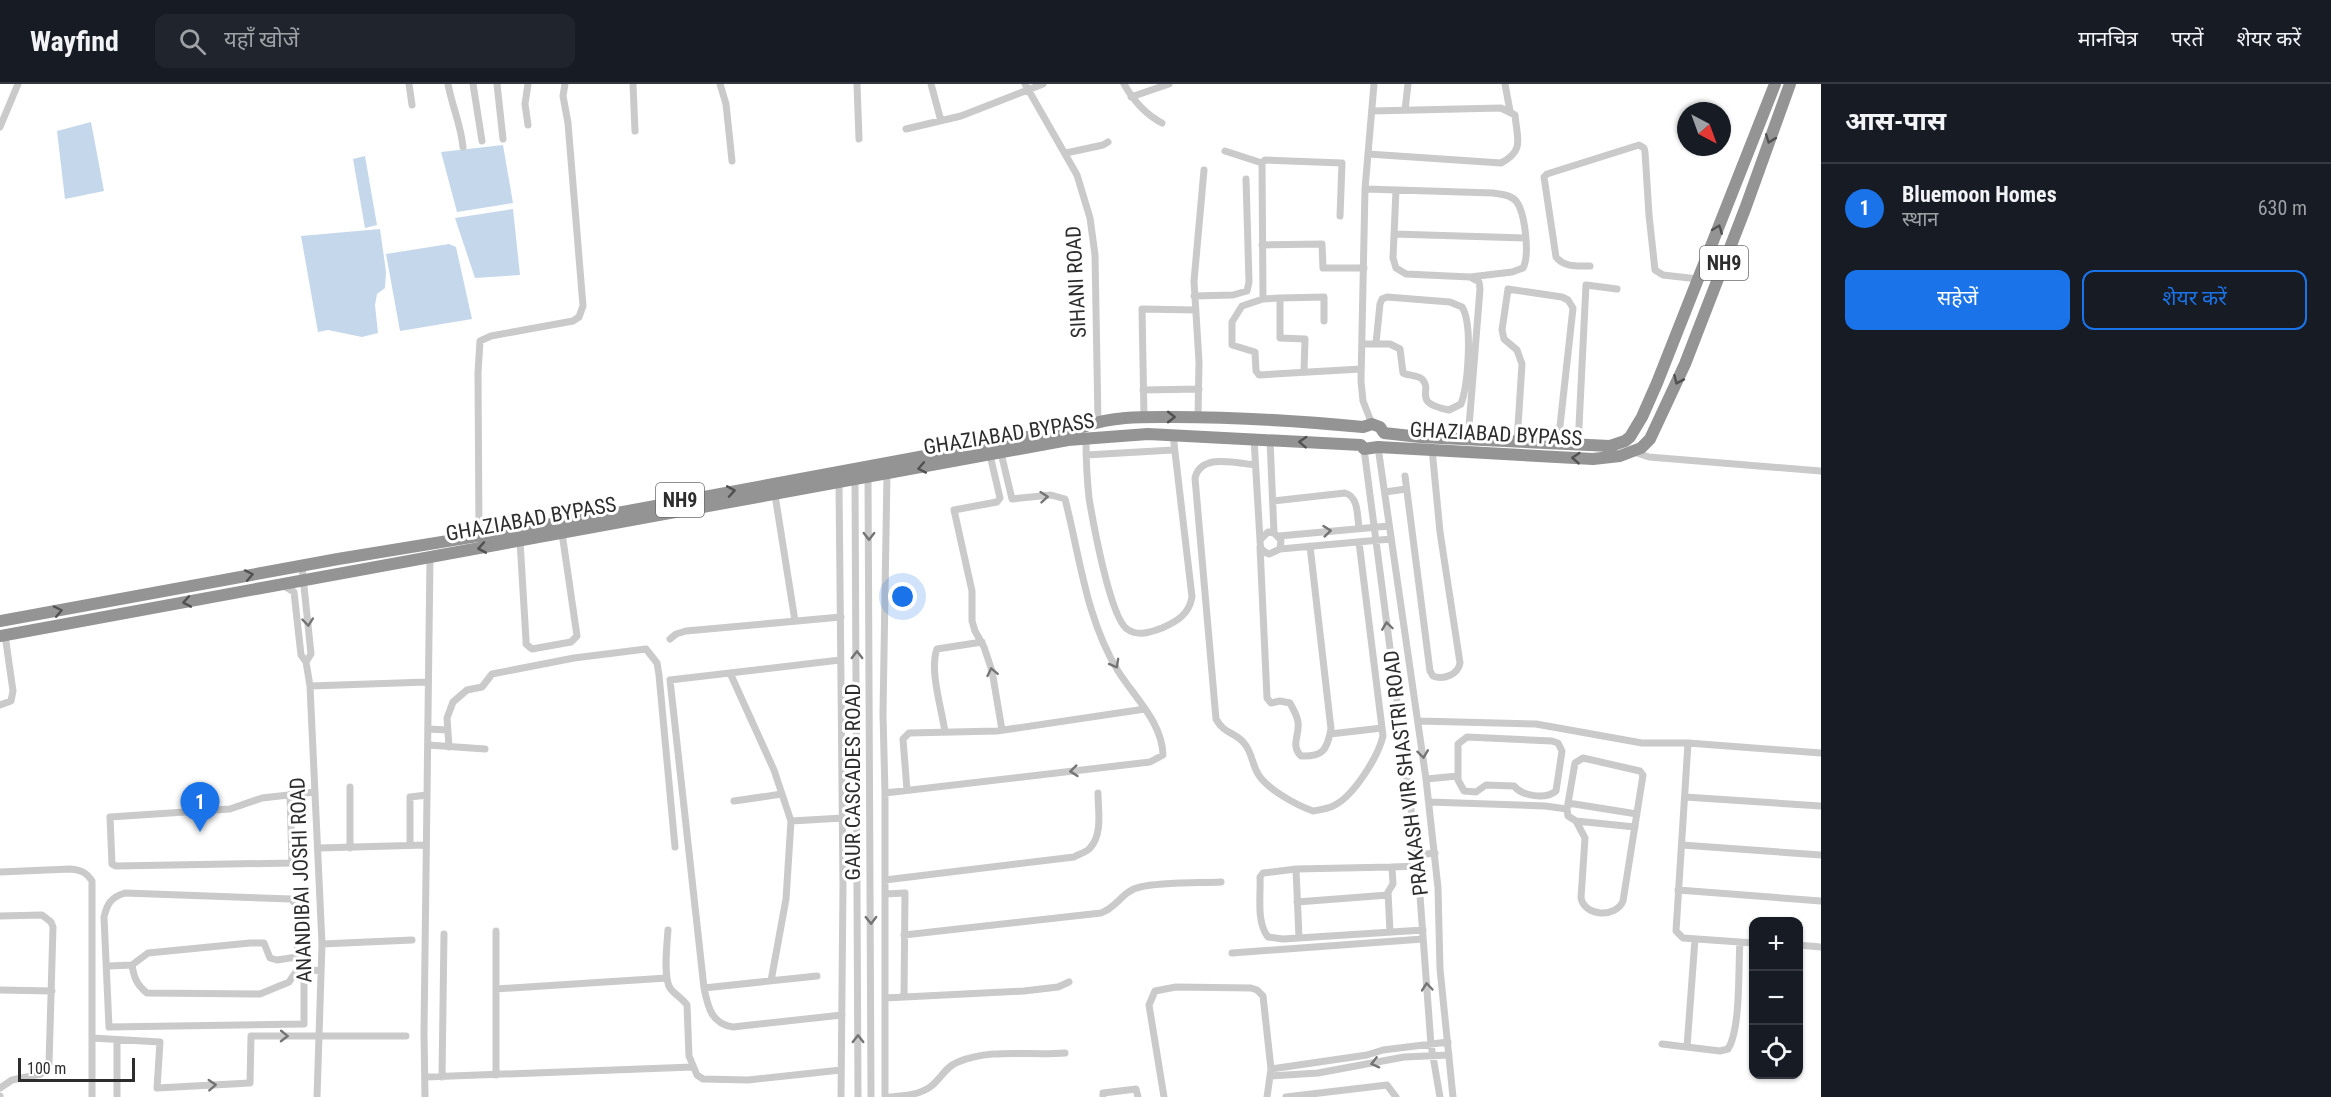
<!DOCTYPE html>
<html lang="hi">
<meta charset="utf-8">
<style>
:root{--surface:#171b24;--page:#20242c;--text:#f1f3f6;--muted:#9ea1a6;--line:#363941;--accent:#1a73e8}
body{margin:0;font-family:"Roboto Condensed","Noto Sans Devanagari",sans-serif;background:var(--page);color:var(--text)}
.controls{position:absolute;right:18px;bottom:18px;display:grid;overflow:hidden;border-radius:12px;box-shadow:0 2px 4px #0004}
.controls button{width:54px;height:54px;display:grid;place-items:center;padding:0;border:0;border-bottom:2px solid var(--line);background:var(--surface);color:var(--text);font:30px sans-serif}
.compass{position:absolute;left:1677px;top:18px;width:54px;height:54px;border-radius:50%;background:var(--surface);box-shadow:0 2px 4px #0004;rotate:139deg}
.scale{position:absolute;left:18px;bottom:15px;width:117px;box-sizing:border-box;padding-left:6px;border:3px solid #2d2d2d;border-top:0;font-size:16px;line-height:21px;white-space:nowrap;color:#2d2d2d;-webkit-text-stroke:4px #fff;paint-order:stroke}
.you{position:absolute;left:903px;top:513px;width:21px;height:21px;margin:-15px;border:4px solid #fff;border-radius:50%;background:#1a73e8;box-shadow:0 0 0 9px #1a73e833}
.badge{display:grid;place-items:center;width:39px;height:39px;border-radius:50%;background:var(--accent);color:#fff;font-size:20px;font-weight:700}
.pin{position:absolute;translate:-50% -50px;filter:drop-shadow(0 2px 3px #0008)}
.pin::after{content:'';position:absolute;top:32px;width:21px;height:18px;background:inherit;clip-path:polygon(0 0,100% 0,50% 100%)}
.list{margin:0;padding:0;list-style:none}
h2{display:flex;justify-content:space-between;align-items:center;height:78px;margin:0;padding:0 24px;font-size:26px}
h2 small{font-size:20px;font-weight:400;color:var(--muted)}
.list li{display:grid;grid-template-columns:39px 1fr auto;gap:18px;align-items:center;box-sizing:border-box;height:90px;padding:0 24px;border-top:2px solid var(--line)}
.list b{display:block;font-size:22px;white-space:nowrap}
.list p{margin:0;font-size:20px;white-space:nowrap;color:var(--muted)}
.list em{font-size:20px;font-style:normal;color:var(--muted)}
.actions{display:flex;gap:12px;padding:18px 24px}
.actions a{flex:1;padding:14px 0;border:2px solid var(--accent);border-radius:12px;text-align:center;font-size:21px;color:var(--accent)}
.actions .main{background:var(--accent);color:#fff}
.icon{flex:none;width:33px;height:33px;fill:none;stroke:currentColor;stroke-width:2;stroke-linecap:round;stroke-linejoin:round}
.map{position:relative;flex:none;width:1821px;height:1013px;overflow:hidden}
header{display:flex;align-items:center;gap:36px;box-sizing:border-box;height:84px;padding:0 30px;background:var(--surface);border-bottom:2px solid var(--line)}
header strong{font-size:28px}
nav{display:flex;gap:33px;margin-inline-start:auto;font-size:21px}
.search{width:420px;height:54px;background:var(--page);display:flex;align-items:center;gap:15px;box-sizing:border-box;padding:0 21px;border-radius:12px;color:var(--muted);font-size:22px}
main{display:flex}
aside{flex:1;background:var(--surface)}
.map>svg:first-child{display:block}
</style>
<header>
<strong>Wayfind</strong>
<div class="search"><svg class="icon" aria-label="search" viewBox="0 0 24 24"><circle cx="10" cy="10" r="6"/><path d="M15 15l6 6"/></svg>यहाँ खोजें</div>
<nav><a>मानचित्र</a><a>परतें</a><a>शेयर करें</a></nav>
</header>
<main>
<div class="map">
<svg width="1821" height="1013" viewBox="0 0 1821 1013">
<rect width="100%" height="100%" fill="#fff"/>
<path fill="#c5d8eb" d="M91 38 104 107 65 115 57 47Z
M503 61 513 119 457 128 441 68Z
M365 72 377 141 365 144 353 75Z
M513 125 520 191 475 194 455 134Z
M380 145 386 188 385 204 377 210 375 221 378 249 362 253 328 246 318 248 301 152Z
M449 160 456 163 472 235 400 247 386 170Z"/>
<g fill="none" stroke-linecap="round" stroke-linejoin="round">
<path stroke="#cacaca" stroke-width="7" d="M409 0 412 21
M448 0C452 22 461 41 463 63
M473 0 482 57
M497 0 503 55
M633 0 635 47
M720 0 726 20 732 77
M857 0 859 55
M931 0 941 37
M1025 0 1077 91 1090 134 1095 171 1098 338
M1124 0C1133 16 1145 30 1162 39
M1505 0 1510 27
M1131 13 1169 0
M1405 26 1408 0
M528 41 525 20 528 0
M0 43 18 0
M906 45 961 32 1043 0
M1225 67 1262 79
M1066 69 1103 61 1108 58
M1368 70 1501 79C1525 67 1517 54 1515 31L1501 24 1372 27
M1365 105 1493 109C1500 110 1510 110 1516 117 1525 128 1530 171 1523 184L1512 188 1470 193
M1396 106 1393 174 1396 184 1406 190 1470 193 1479 198 1480 205 1468 355
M1340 132 1342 79 1265 76 1262 79 1263 215 1242 222 1232 238V261L1255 268 1256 287 1259 291 1361 285
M1394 150 1525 154
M1262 161 1322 160 1323 184H1364
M1590 182C1578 182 1565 184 1556 173L1544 93 1547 90 1639 61 1644 64 1645 68 1649 131 1655 186 1663 191 1698 195
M1194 212 1233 211 1247 207 1249 198 1246 95
M1280 214 1324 213V237
M1263 215 1280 214V254L1305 255 1304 287
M1362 260H1390L1400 265 1403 289C1409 292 1417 291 1422 295 1434 307 1410 318 1449 326L1461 320C1468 301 1473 240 1462 223L1450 218 1387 213 1382 215 1380 220 1376 259
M1143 306 1199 305
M1144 333 1142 225 1195 226
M1198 333 1199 278 1194 197 1204 86
M1372 340 1363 317 1361 297 1365 105 1374 0
M1086 355C1086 375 1087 395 1089 414 1093 438 1110 533 1127 545 1138 553 1151 548 1162 544 1178 537 1189 530 1192 513L1173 351
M1254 355 1260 456
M1270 356 1274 449
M1517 358 1522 280 1517 266 1504 255 1502 246 1508 205 1562 213 1568 216 1573 224 1558 360
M1578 362 1586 201 1617 205
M1378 363 1426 695 1438 804 1440 885 1453 1013
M1364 365 1417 771 1431 961 1440 1013
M1634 368 1649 373 1821 387
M990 371 1000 414 997 418 954 426 972 507V537L975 547 984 563 992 587 1002 646
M1086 371 1173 366
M1255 381C1236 379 1201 369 1195 394L1216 635C1224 650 1235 648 1244 659 1252 668 1252 680 1258 690 1267 705 1296 721 1313 727 1320 726 1328 725 1335 721 1354 711 1378 673 1383 652L1359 458
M868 392 871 1013
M1405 392 1430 587 1433 592C1443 596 1458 591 1460 579L1440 448 1432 365
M855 395 858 1013
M839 399 843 801 841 1013
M1385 408 1406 405
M775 411 795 537
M1273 417 1345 409C1359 413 1357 432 1359 444
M479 451 478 289 480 257 491 252 573 237 579 233 583 222 568 39 563 12 565 0
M1279 452 1389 442
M520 457 526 556V560L532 565 571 558 577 552 562 449
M1260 463 1267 614 1271 619 1280 617 1290 619C1293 625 1297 631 1298 638 1300 651 1290 661 1301 672 1323 673 1327 666 1331 645L1310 462
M1280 465 1281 456 1274 449 1268 448 1260 456C1260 464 1261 467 1269 470L1280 465 1391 455
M302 483 311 570 306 578
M284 502 294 508 301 571 306 578 310 602 322 860 317 1013
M670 555 676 550 686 547 841 533
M840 576 670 596 704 904C708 924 712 940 733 943L842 931
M730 589 774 686 791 737
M310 602 427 598
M0 621 11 617 13 607 5 551
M1419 637 1536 640 1642 659H1688L1821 669
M428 645 447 646
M945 648C942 626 929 586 937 565L982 558
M1330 650 1382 644
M1467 653 1552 657 1558 659 1562 667 1556 707C1545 716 1522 712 1514 702L1486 701 1476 708 1464 707 1458 696V660Z
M1688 659 1676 847 1683 854 1754 859
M428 661 485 665
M449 663 447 634 453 618 467 606 482 603 492 590 574 574 646 565 657 579 659 591 675 763
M1583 674 1640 687 1643 691 1623 817C1616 834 1585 833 1581 814L1585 754 1576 737 1568 732 1567 725 1575 679Z
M1426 695 1458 692
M907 706 903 655 909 649 997 647 1145 625
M885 709 1150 678 1163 671C1162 638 1135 614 1118 587 1086 535 1080 473 1065 415L1051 411 1012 415 1001 369
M290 710 292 779 116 782 112 780 110 733 230 725 262 714 315 708
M1685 713 1821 722
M734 717 782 710
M1429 718 1545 722 1567 725
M1568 719 1637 730
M1576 737 1635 743
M410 760V713L427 711
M1682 761 1821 771
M319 764 426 761
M350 764V703
M1417 771 1435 769
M1392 783 1296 785 1263 789 1260 793C1261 811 1256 838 1268 853L1283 855 1423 846
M1296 785 1299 854
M0 788 70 785C81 786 86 788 92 797V1013
M885 796 1074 773C1079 770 1087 768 1090 764 1103 750 1098 726 1098 709
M1678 806 1821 817
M885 810 905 809 904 913
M1297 818 1388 811
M0 832 42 831 51 838 53 843 49 980 41 990 12 996 0 1004
M668 846C667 860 663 893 670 904 674 910 682 914 687 921L689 972 697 991 703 995 748 996 841 986
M1390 848 1388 808 1393 800 1392 783 1418 782
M904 851 1101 829C1117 824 1122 807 1140 803 1161 798 1198 799 1221 798
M322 860 412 856
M1798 861 1821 863
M1232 869 1423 855
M132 881C134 894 137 901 147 909L260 910 289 898 300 882
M108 882 132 881 148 869 250 859H264L270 874 277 876 297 873
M304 885V940L109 943 104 833C107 820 111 813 125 809L291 815 298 823 297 876 304 885 321 887
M771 897 786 815 791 737 843 734
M704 904 817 892
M496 905 667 894
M0 906 52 907
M885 914 1024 907 1058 903 1069 898
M92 954 160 958 157 1004 250 999 251 952H406
M1662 960 1720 967 1728 965C1741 945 1738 884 1740 858
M1687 963 1695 855
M1271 985 1367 971 1383 966 1448 958
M496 991V847
M1270 992 1318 989 1404 973 1449 971
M426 993 693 983
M442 993 444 850
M0 1012V1013
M117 1013V957
M425 1013 424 949 430 473
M885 1013V709L883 630 887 390
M890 1013C903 1012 919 1011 930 1003 941 995 945 983 958 978 992 964 1029 972 1065 969
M1103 1013V1009L1136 1005 1138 1013
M1164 1013 1149 921 1155 907 1176 903 1251 904 1257 906 1263 912 1271 985 1267 1013
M1286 1013 1387 1001 1396 1013"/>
<path stroke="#949494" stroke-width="12" d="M0 537 338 475 612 430 1086 342C1114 332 1144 333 1173 333 1237 333 1300 337 1363 343L1372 340 1380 343 1384 349 1420 353 1610 362 1625 357 1630 353 1642 333 1657 299 1775 0
M0 552 1068 356 1148 350 1361 361 1364 365 1378 363 1593 375 1620 372 1641 364 1650 355 1685 280 1745 125 1790 0"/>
</g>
<defs><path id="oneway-chevron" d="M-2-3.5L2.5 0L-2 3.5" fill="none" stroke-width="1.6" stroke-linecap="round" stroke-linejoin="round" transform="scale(1.5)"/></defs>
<g stroke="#515151">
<use href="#oneway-chevron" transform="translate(1770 55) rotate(110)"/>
<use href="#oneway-chevron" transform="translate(1718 145) rotate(-69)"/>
<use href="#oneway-chevron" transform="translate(1678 296) rotate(114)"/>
<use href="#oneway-chevron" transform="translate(1171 333)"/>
<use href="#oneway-chevron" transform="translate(1303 358) rotate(-177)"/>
<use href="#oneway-chevron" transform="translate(1576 374) rotate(-176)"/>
<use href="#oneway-chevron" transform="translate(922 384) rotate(169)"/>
<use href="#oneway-chevron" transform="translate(731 407) rotate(-10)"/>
<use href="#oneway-chevron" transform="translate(482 464) rotate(170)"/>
<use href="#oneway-chevron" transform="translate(249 491) rotate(-11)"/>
<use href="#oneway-chevron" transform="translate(187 518) rotate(170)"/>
<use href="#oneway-chevron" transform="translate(58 527) rotate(-12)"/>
</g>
<g stroke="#747474">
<use href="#oneway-chevron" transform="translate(1044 413) rotate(-5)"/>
<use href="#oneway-chevron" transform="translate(1327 447) rotate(-6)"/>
<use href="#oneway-chevron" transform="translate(869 452) rotate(90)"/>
<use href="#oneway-chevron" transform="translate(308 538) rotate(84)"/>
<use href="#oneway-chevron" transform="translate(1387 542) rotate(-98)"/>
<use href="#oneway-chevron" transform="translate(857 571) rotate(-90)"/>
<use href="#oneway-chevron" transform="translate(1115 580) rotate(61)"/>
<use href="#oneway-chevron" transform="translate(992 588) rotate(-102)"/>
<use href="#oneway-chevron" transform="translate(1423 670) rotate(83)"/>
<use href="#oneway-chevron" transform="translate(1074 687) rotate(174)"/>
<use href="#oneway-chevron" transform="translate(871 836) rotate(89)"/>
<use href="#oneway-chevron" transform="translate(1427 903) rotate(-95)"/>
<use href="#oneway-chevron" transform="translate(284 952) rotate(1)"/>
<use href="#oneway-chevron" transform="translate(858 955) rotate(-90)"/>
<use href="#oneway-chevron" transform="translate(1375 979) rotate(166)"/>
<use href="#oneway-chevron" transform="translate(212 1001) rotate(-3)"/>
</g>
<g text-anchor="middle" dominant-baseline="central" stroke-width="6" stroke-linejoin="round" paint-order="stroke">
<g fill="#fff" stroke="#6c6c6c" stroke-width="1.5">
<rect x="1700" y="162" width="48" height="34" rx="4.5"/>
<rect x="656" y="399" width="48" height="34" rx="4.5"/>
</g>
<g font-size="20" font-weight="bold" fill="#2d2d2d">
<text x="1724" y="179">NH9</text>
<text x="680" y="416">NH9</text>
</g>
<g font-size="21" fill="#2d2d2d" stroke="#fff">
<text transform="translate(1076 198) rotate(-93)">SIHANI ROAD</text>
<text transform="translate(1009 350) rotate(-9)">GHAZIABAD BYPASS</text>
<text transform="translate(1496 350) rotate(3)">GHAZIABAD BYPASS</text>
<text transform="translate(531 435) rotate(-10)">GHAZIABAD BYPASS</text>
<text transform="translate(1406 689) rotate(-97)">PRAKASH VIR SHASTRI ROAD</text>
<text transform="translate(853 698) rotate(-90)">GAUR CASCADES ROAD</text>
<text transform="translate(301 796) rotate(-92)">ANANDIBAI JOSHI ROAD</text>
</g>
</g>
</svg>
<div class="controls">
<button>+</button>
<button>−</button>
<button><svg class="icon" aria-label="locate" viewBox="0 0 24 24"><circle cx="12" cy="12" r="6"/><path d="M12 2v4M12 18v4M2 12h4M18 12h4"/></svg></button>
</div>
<svg class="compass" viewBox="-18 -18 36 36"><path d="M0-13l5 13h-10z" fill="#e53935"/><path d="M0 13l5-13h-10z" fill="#9ea1a6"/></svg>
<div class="scale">100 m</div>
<div class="you"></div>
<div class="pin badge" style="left:200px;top:748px">1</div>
</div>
<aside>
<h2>आस-पास<small></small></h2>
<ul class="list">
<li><span class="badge">1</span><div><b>Bluemoon Homes</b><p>स्थान</p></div><em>630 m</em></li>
</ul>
<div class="actions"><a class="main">सहेजें</a><a>शेयर करें</a></div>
</aside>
</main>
